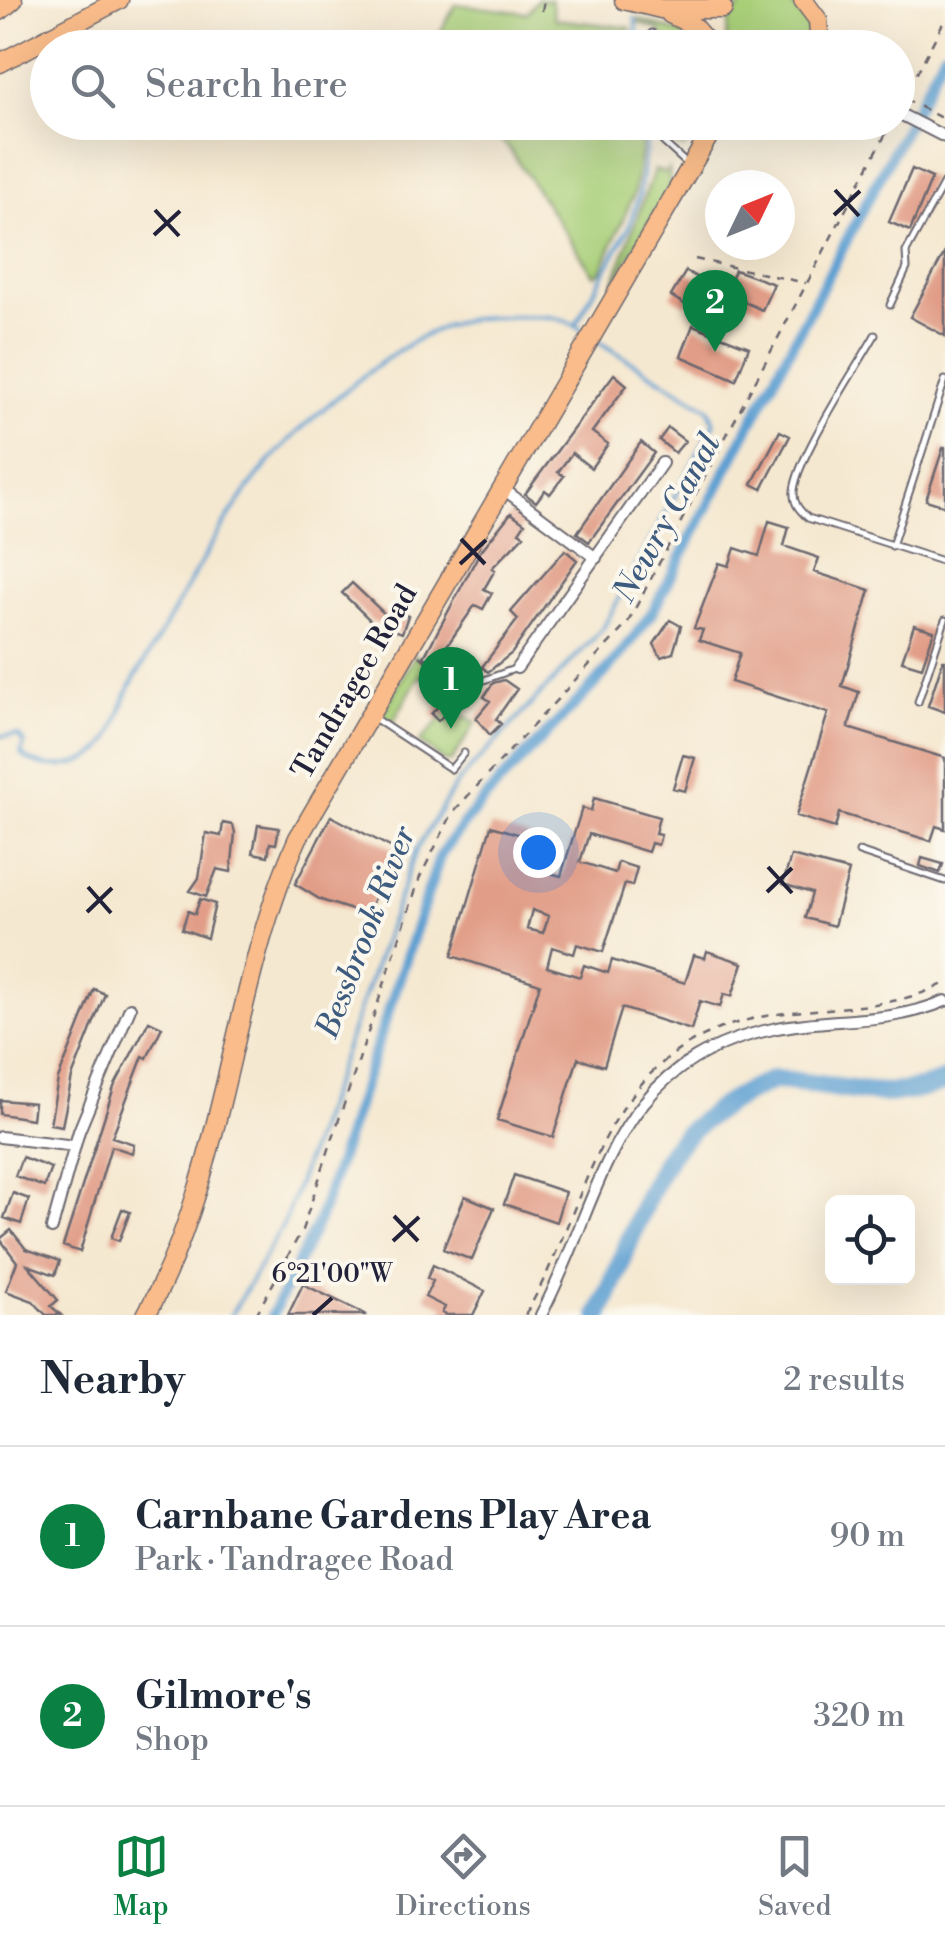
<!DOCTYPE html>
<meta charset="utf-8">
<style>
:root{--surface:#fff;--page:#f2f2f3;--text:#1f2937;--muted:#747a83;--line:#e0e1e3;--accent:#0b8043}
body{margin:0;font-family:"Libre Bodoni",serif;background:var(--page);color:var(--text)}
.controls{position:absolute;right:30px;bottom:30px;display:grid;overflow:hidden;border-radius:15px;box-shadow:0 10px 40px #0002}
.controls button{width:90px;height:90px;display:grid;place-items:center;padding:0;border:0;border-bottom:2px solid var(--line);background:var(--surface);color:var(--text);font:50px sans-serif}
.compass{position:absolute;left:705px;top:170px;width:90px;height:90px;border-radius:50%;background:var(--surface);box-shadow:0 10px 40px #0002;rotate:47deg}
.you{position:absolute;left:538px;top:852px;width:35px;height:35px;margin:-25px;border:8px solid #fff;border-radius:50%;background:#1a73e8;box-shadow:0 0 0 15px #1a73e833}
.badge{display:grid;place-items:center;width:65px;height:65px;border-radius:50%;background:var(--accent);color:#fff;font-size:32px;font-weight:700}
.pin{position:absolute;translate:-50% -82px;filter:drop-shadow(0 2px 5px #0008)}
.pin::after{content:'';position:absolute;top:52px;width:35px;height:30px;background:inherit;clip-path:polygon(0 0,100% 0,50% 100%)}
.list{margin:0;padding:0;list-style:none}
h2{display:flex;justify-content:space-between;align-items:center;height:130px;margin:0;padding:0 40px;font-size:42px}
h2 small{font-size:32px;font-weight:400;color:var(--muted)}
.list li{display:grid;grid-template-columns:65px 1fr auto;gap:30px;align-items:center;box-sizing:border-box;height:180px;padding:0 40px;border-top:2px solid var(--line)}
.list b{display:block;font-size:38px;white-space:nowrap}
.list p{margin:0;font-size:32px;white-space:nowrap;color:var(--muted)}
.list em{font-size:32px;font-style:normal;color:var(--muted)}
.icon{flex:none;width:55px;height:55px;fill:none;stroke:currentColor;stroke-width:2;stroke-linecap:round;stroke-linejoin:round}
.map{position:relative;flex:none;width:945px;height:1315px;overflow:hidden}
.search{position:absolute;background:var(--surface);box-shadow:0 10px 40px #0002;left:30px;right:30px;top:30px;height:110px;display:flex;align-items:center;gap:25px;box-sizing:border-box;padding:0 35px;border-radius:55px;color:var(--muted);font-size:38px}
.sheet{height:490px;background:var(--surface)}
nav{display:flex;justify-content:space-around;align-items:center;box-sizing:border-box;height:140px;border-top:2px solid var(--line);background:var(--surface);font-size:28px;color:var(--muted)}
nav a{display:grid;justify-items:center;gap:5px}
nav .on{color:var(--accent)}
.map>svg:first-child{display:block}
</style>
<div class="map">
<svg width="945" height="1315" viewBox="0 0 945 1315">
<rect width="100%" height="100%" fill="#fbf7ec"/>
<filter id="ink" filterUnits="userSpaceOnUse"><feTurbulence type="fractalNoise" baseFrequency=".01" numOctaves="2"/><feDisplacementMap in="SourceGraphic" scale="20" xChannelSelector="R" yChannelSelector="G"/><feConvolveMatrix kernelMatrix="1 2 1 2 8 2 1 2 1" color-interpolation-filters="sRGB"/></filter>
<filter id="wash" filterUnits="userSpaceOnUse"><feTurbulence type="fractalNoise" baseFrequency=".0048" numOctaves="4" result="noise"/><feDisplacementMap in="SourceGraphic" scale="40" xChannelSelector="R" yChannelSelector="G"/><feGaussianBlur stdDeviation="2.25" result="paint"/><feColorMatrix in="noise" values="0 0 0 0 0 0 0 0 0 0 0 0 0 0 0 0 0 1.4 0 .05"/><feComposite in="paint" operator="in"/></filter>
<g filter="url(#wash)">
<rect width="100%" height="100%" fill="#f5e8d0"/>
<path fill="#a9cf79" stroke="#66785a" stroke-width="2.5" d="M537 0H551L555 19 630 28 633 47H432L456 4 527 13Z
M747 0 790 2 808 24 809 47H725L729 19Z
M639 19 681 33 698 47H662L660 30 637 22Z
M467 123H651L645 126 634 194 601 271 594 275 510 150 502 141Z
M664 123 690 133 696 123H706L685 148 676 146Z
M669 167 670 186 612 287 654 170 668 173Z
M415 655 433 670 427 679 419 676 392 724 381 716Z
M450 709 476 722 452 761H444L420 742Z"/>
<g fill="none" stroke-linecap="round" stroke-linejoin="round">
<path stroke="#5ea0d2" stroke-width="4" d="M635 18 639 48
M575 326 628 229 639 196 649 124
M0 736 18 735 24 743 21 754C42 773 82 769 103 748 118 731 122 699 134 679 179 607 215 525 271 460 299 428 332 401 366 374 403 345 447 317 495 317 531 317 559 310 588 334
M231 1315 284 1223 416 850 457 783 603 628 714 424 709 409 596 340"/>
<path stroke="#5ea0d2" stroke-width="11" d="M272 1315 319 1220 440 856C501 766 593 701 653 611L945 52"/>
<path stroke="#5ea0d2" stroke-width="20" d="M599 1315C621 1269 645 1189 672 1151 695 1120 738 1095 773 1080 836 1082 881 1107 945 1081"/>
</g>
<g id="blocks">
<path fill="#e19d87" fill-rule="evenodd" d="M912 169 932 178 910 231 889 222Z
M945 252V336L910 317Z
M735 270 774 284 762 310 725 293Z
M686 271 701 280 686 305 671 296Z
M693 325 749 347 736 380 681 356Z
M614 374 627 385 592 432 608 444 591 468 572 453 558 472 564 476 550 494 545 490 536 502 525 494Z
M668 428 685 441 675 453 659 440Z
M780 431 790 436 762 489 752 484Z
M641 442 654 453 589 542 577 533Z
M943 448H945V506L926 500Z
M511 513 525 523 519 532 524 535 492 568 495 570 484 589 492 593 483 609 475 605 435 663 424 657 480 552Z
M769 521 789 527 784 546 819 558 814 572 870 590 842 686 859 692 848 728 945 758V829L936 826 931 841 839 813 835 828 796 816 828 713 731 682 740 653 699 640 703 630 694 628 719 563 729 566 735 548 759 556Z
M565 550 577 560 512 653 488 672 482 667 518 619 511 612Z
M352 583 392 621 397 611 408 616 402 633 372 622 342 593Z
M670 620 681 626 673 653 661 657 654 644Z
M914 625 934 631 922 667 902 661Z
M943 660H945V712L928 706Z
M504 680 517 689 496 719 501 724 490 735 476 718 490 701 484 697 493 683Z
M456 697 462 703 455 711 451 707 438 721 431 714 444 700 442 698Z
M683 755 695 758 685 791 673 788Z
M594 798 659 817 655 834 661 835 658 845 651 843 648 852 589 834 580 862 615 873 618 862 637 868 632 886 625 884 603 952 577 944 574 954 552 947 547 967 580 977 584 965 608 973 612 960 685 983 694 955 705 958 707 951 743 963 732 996 724 994 720 1007 700 1001 691 1030 622 1008 604 1066 578 1058 553 1137 497 1120 540 984 452 956 491 826 541 841 535 869 561 876 582 808 591 811ZM532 910 549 916 543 933 527 929Z
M331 816 394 849 367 915 321 900 295 884Z
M223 823 233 825 235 833 231 872 217 869 206 897 190 891 199 878 206 833 221 836Z
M258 825 279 828 276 844 270 843 268 856 253 853Z
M791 856 849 871 834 926 805 918 812 893 783 884Z
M922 858 943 864 940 873 920 866Z
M200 899 215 904 207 938 182 929 188 911 195 914Z
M94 989 105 994 72 1077 62 1126 50 1124 58 1079Z
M149 1021 162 1027 147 1058 143 1056 112 1137 134 1144 132 1153 111 1146 80 1252 63 1246 114 1087Z
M0 1100 34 1103 32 1119 0 1114Z
M22 1157 51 1168 44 1187 15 1176Z
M514 1175 565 1192 556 1222 504 1204Z
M13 1193 29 1199 21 1224 4 1218Z
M465 1196 494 1208 472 1260 443 1249Z
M122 1209 130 1212 119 1241 111 1238Z
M11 1230 26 1249 60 1261 55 1275 28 1265 58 1300 51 1306 61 1315H46L33 1301 6 1291 17 1262 0 1239Z
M433 1265 485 1291 473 1315H447L442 1313 445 1307 425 1297 433 1281 427 1278Z
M303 1284 367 1315H288Z"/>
</g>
</g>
<g filter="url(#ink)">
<use href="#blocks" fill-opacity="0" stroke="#6c676f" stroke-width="2.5"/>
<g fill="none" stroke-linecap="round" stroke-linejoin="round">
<defs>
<path id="service" d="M652 33 653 48
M658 122 663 142 686 163
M890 305 907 268 906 252 945 181
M875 335C856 369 797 457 794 491 793 503 799 510 808 518L945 562
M892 546 945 380
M454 691 517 668
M918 702 945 620
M374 718 451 769 464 753
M859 852 945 881"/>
<path id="minor" d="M898 113 945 137
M502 488 596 558
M517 668 662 463
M0 1137 75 1146
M52 1228 79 1131 130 1008
M541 1315C606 1191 608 1064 773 1029 834 1016 885 1026 945 1001"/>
<path id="trunk" d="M624 0 661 9H723
M803 0 818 20 820 48
M0 11 13 0
M670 14 691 24 712 48
M0 63 119 0
M146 1315C228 1166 229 991 298 838L717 122"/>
</defs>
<use href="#service" stroke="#6c676f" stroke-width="9"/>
<use href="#minor" stroke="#6c676f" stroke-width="14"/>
<use href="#trunk" stroke="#6c676f" stroke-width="21"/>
<path stroke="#6c676f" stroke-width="2.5" stroke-dasharray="8 8" stroke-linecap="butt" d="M542 11 544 0
M905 99 945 120
M902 102 945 19
M695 259 806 283
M420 656 434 668
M256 1315 302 1230 420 877 453 812 627 624 892 122
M525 1315C595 1196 598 1046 766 1016 826 1005 890 1012 945 983"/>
<use href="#service" stroke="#fff" stroke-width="5"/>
<use href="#minor" stroke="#fff" stroke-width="10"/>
<use href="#trunk" stroke="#f9bc8a" stroke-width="18"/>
</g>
</g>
<path fill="none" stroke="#22223b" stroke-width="4" d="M835 190 859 216M155 210 179 236M834 215 860 191M154 235 180 211M461 539 485 564M460 564 486 540M768 867 792 893M88 887 111 913M767 892 792 868M87 912 112 888M394 1216 418 1241M393 1241 419 1217M313 1315 332 1298"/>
<g text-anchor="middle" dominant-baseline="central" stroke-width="8" stroke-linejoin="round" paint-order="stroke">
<g font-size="30" fill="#22223b" stroke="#fbf7ec">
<text transform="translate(355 682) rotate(-60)">Tandragee Road</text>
</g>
<g font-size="32" font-style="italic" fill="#3d5b7f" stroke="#fbf7ec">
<text transform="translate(667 518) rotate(-61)">Newry Canal</text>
<text transform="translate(366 932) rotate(-69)">Bessbrook River</text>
</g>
</g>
<g font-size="25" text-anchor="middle" fill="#22223b" stroke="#fbf7ec" stroke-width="8" stroke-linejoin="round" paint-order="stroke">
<text x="332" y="1282">6°21'00"W</text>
</g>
</svg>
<div class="controls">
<button><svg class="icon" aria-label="locate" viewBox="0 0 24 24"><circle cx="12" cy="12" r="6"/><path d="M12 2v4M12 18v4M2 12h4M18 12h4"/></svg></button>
</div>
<svg class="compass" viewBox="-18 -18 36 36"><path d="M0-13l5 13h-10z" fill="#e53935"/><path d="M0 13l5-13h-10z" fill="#747a83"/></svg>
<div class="you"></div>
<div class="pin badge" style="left:451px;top:729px">1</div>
<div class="pin badge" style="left:715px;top:352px">2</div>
<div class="search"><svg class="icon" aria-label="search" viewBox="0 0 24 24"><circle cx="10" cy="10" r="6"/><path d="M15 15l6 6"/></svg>Search here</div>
</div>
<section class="sheet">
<h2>Nearby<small>2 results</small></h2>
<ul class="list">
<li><span class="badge">1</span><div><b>Carnbane Gardens Play Area</b><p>Park · Tandragee Road</p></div><em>90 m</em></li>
<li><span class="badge">2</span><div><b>Gilmore's</b><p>Shop</p></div><em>320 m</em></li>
</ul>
</section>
<nav>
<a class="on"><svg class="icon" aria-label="map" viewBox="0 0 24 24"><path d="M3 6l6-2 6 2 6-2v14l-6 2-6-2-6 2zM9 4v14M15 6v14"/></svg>Map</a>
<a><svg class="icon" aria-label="directions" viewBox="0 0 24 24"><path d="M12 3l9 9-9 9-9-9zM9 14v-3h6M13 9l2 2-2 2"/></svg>Directions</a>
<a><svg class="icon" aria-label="saved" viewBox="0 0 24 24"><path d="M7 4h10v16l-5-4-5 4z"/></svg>Saved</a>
</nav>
